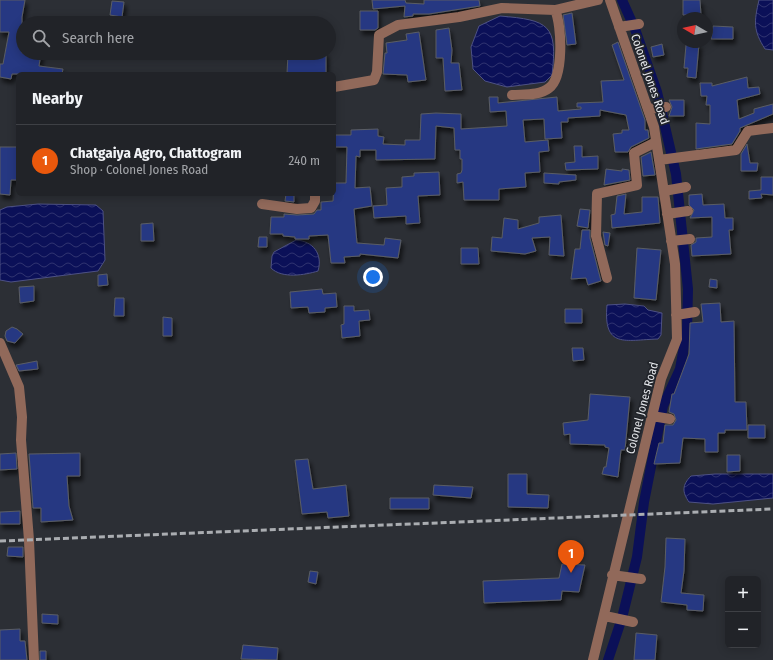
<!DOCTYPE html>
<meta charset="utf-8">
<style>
:root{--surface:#212328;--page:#292b30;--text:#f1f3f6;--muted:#a2a4a8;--line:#3e4045;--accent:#ea580c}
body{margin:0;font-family:"Fira Sans Condensed",sans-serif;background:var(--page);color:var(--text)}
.controls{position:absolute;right:12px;bottom:12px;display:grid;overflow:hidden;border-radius:6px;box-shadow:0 2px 10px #0003}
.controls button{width:36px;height:36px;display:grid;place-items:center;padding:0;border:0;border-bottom:1px solid var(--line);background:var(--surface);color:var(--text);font:20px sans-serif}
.compass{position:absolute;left:677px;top:12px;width:36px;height:36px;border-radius:50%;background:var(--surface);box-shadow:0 2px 10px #0003;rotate:279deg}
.you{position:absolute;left:373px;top:277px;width:14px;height:14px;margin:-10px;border:3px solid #fff;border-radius:50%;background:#1a73e8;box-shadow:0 0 0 6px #1a73e833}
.badge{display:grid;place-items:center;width:26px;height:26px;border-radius:50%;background:var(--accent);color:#fff;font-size:13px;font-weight:700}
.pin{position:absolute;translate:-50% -33px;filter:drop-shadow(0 1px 2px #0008)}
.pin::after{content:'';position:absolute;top:21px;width:14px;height:12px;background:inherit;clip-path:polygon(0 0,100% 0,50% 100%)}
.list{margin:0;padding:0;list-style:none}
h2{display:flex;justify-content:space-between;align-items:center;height:52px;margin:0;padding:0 16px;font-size:17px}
h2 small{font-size:13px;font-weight:400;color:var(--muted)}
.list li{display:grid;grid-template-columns:26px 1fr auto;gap:12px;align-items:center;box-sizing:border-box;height:72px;padding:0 16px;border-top:1px solid var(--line)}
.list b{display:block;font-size:15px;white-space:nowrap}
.list p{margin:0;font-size:13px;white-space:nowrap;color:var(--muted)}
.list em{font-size:13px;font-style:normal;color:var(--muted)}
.icon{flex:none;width:22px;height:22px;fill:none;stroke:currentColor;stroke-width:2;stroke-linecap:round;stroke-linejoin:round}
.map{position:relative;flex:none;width:773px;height:660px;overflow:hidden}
.search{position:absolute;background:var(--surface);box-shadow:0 2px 10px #0003;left:16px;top:16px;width:320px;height:44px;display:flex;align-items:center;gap:10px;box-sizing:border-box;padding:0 14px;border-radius:22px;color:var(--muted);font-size:15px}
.panel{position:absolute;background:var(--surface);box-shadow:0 2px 10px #0003;left:16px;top:72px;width:320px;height:124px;border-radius:6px}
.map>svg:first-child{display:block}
</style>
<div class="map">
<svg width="773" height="660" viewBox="0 0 773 660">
<defs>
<pattern id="water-waves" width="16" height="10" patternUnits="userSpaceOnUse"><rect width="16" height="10" fill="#0b1058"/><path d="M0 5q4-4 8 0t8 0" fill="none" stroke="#2f3370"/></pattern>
<filter id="shadow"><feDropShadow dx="2.5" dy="4.5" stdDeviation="2" flood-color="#0009"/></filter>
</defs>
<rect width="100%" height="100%" fill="#2c2f35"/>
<path fill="url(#water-waves)" stroke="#4d5184" d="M759 0H773V50L765 49C753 30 754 22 759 0Z
M500 16C549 20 558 25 552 75L545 82 507 87 485 81 473 69 471 47 479 26Z
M38 204 96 205 103 211 105 260 98 271 11 282 0 280V210L7 207Z
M296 240C313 241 323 254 318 271 305 275 282 279 271 268L272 256 274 252Z
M625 304 644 306 648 310 662 313 661 335 658 339C625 340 603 349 607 305Z
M715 474H773V498L713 504 689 502C682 492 682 485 691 476Z"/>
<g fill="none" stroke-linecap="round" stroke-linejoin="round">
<path stroke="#0b1058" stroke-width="10" d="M608 660 622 618 637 557 644 502 663 406 680 369 687 331 688 289 676 174 657 92 635 29 622 0"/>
</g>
<path fill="#283982" stroke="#5a5d64" filter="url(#shadow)" d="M0 0H25L22 17V53H41L39 66 63 69 62 74H12L11 79 0 77V64H3L9 32H0Z
M372 0H405L406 3 424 4V0H479L480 6 429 14H413V16L404 17 405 6 373 9Z
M683 0H700L701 15H683Z
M112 1 124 2 122 17 110 15Z
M360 11H378V28L375 30H360Z
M572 13 576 44 567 45 563 15Z
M713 26 733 27V39H711Z
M449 28 452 50 451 63H459L462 90 445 91 443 58H436V30Z
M419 32 426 80 408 82 407 75 383 74 385 53H387L386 43 407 40 406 34Z
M618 42 645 120V130H648L649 138 631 147 628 152H615L613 134 622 133V130H629L626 115 600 110V116L568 118V122H561L562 138 545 139 544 119 523 120 525 142 548 140 549 151 539 152 540 172 525 173 526 187 499 189V200H464L463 182 457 183V174L461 173 462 170V159H460V150H455L454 128 436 126 435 159 376 160V150H360V157L356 156 355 188 370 187 372 206 354 209 357 243 384 245 385 238 401 240 398 258 360 254V256L344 257 345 263H331L328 235 309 236V239H295V237L283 236V234H270L271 217H284V214L297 215 314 214 317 210H321V202L333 201 334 183H346L347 147H334V135H351V130L378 129V136L384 137 383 144 405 145V140H420L421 114 436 113 461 114V129L507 126 506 111 490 112 489 97H498V103L557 97 558 111 581 109V107H577V103L603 102 601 81 624 80 612 45Z
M662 44 664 55 653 57 651 47Z
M689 44H699L696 78 687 77 688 68H684L686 45Z
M288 53H326V74H287Z
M747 77 748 88 759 87 760 94 737 100 739 119 754 113V109L773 104V114L740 128V131L732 144 696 149V123L710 124V105H706L707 96H701L700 83H712V86Z
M669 100H684V116H669L672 107Z
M747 144 750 163H758L757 171H741V154Z
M574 146H582V157L598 156V169L566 170 565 163 575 162Z
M0 147H18V180H11L10 195 0 194Z
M651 152 655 175 643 176 641 157Z
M606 169 622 171V169L629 170 630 180 604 185Z
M439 172 440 195 418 196 420 223 406 224V216L374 218 373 206 387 205 386 188 402 187V177L414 176V173Z
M544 173 576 175V180L559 182V184L544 183Z
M761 177H773V195L761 194 762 198 749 199V191L761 190Z
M286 194H294V202L285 201Z
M626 194 624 214 642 212V197H658L660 223 612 228 611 215 615 214 617 196Z
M702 194 703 205 724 204 725 218H733V230H729L731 254 692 256 691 245 696 242V238L712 237V217L690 218 694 210 689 205V195Z
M580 209 590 210 588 228 577 226Z
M561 215 564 256 549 255 550 237 532 238 536 251 525 254 491 251 492 237 502 238 504 218 518 220V229L539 223V217Z
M153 223 154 241H141V224Z
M582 230H590V238L601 281 588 285 586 278 571 279 575 249H580Z
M603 232 610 233 608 246 605 245Z
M259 237H267V247H258Z
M461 248H478L479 264H461Z
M637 248 661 250 656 300 634 298Z
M107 274 108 285 98 286V275Z
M710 279 717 280V288L709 287Z
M34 286V301L20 303 19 287Z
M322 289 323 294 336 293 337 307 325 308V312L309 313 308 307 291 308 290 292Z
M115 298H124V316H114Z
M720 303 721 322 734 321 735 402H746L747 430H725V433H718V452H705V439L683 438 680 463 654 464 659 443H663L665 425H673L676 420 674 414 669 412 672 394H674L689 354 690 323 703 322 701 304Z
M344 306H354V311L369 310 370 320 359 321 360 336 342 338 341 325 344 324Z
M565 309H582V323H565Z
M163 317 172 318V336H163Z
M12 327 17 329 23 334 15 343 7 341 5 336 6 331Z
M572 348H583L584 360 573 361Z
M37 361 38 369 19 371 16 365Z
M590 394 630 397 625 450H621L618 477 602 474 604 467H606L609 448 605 447V445L570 444V434L564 435 563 423 588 420Z
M748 425H765V438H748Z
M16 453 17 469 0 470V454Z
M80 453V476H67L69 506 73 520 41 522V508H33L29 454Z
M727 455H740V471L727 472Z
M308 459 313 489 346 485 349 516 328 518 327 512 302 514 295 460Z
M508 474H527V494L549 495 548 508 508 507Z
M434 485 473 487 471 498 433 495Z
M390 498H429V509H390Z
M20 511V524H0V512Z
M666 538 685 539 684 571 681 593 704 595 703 611 687 610V605L661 602 665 567Z
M8 547H23V557L7 556Z
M562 564 585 565 579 592 562 591 561 600 484 603 483 581 559 578Z
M310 571 318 572 316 584 308 582Z
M42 614 58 615V624L42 623Z
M20 629V641H25L27 660H0V630Z
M636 633 657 635 655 660H634Z
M243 645 278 648 277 660 241 659Z
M40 651H46V660H40Z"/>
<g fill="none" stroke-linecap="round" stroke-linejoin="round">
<path stroke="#91695a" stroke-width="10" d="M619 27 639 24
M334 87 374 80 377 72 379 35 398 25 459 17 502 8 555 10 598 0
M512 95C524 94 539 96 549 88 564 78 562 25 555 10
M648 109 666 107
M659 160 736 150 748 131 773 128
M664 191 686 187
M262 204 297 209 311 208 315 201V194
M667 214 688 211
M671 241 690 239
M607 278 596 236 597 194 637 185 634 153 656 142
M676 315 695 312
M0 343 19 387 22 417 21 440 29 540 34 660
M652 416 670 419
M612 575 641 579
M605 616 633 622
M593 660 661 379 677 339 675 264 654 127 610 0"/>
<path stroke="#aaadb1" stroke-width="3" stroke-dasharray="6 3" stroke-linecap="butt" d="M0 541 773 509"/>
</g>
<g text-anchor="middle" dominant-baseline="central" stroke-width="3.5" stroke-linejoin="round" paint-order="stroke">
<g font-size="12" fill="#e6e8ec" stroke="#22252b">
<text transform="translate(650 79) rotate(71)">Colonel Jones Road</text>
<text transform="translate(642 408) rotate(-75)">Colonel Jones Road</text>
</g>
</g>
</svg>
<div class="controls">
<button>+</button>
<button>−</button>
</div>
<svg class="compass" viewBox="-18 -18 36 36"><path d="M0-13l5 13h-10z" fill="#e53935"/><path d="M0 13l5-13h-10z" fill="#a2a4a8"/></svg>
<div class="you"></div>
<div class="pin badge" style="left:571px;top:573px">1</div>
<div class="search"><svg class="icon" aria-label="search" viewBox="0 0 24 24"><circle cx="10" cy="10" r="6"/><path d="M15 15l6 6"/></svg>Search here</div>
<section class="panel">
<h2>Nearby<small></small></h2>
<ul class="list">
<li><span class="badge">1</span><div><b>Chatgaiya Agro, Chattogram</b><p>Shop · Colonel Jones Road</p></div><em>240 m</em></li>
</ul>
</section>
</div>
